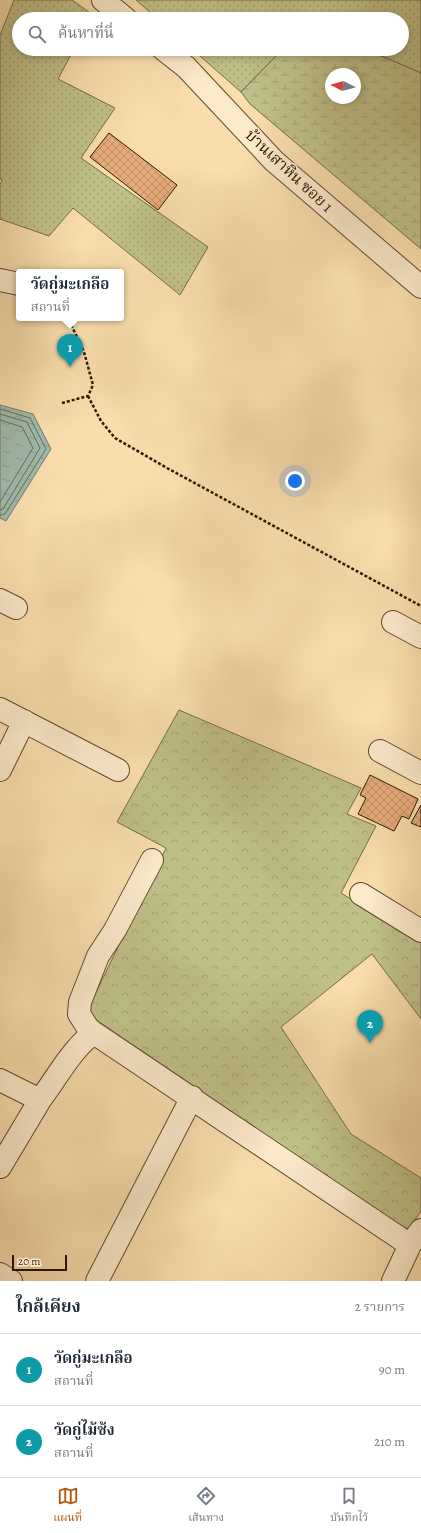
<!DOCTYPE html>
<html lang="th">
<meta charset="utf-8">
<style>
:root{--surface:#fff;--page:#f6f6f7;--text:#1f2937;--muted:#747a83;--line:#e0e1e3;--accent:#b45309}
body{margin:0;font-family:Alegreya,"Noto Serif Thai",serif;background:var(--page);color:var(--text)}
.compass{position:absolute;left:325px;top:68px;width:36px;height:36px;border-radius:50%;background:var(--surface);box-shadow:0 2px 6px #0003;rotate:276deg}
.scale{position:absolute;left:12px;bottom:10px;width:55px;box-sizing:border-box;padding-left:4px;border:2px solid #2e1804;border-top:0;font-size:11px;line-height:14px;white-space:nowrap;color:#2e1804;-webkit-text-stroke:3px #fbe9ca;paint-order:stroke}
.you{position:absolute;left:295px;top:481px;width:14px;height:14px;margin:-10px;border:3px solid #fff;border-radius:50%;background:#1a73e8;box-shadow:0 0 0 6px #1a73e833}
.badge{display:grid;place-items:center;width:26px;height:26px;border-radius:50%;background:var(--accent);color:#fff;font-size:13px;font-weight:700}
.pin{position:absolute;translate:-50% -33px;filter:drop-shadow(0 1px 2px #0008)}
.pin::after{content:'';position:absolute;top:21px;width:14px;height:12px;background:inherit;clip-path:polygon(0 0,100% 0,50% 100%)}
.popup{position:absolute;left:16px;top:269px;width:108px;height:52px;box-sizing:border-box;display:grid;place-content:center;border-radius:4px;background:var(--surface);filter:drop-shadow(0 1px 3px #0005);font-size:13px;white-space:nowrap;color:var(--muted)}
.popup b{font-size:15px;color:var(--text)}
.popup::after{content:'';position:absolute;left:50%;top:100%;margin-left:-8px;border:8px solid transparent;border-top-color:var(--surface)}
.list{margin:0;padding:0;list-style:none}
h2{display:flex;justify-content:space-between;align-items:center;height:52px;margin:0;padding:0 16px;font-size:17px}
h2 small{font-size:13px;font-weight:400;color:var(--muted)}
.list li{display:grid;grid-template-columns:26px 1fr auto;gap:12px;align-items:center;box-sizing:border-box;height:72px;padding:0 16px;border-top:1px solid var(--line)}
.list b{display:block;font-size:15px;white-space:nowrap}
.list p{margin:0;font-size:13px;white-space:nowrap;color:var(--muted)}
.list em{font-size:13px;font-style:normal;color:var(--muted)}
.icon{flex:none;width:22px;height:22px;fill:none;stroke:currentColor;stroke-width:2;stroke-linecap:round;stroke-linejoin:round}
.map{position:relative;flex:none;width:421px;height:1281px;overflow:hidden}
.search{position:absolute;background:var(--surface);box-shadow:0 2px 6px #0003;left:12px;right:12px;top:12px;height:44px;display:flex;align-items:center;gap:10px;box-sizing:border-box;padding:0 14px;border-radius:22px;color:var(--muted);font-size:15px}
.sheet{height:196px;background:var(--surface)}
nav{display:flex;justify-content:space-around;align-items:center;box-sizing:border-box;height:56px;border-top:1px solid var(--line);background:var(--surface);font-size:11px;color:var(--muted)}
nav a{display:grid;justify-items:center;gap:2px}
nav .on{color:var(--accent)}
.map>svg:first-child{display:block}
</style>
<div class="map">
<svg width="421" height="1281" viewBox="0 0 421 1281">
<defs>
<pattern id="green-dots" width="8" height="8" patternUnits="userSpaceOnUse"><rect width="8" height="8" fill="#bfc089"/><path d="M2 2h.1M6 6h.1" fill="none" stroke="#a4a475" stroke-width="1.8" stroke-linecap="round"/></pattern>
<pattern id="forest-crowns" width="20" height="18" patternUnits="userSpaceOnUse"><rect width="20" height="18" fill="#bfc089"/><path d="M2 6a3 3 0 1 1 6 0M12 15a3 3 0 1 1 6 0" fill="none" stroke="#a4a475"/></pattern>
<pattern id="wetland-marsh" width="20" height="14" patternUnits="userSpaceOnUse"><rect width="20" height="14" fill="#bfc089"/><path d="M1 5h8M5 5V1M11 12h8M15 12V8" fill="none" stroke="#a4a475"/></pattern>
<pattern id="water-ripples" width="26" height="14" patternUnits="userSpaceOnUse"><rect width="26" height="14" fill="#9ebbac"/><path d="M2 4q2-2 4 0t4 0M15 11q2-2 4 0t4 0" fill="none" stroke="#88a092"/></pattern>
<pattern id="building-cross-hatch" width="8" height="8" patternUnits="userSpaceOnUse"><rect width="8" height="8" fill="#e6ab7b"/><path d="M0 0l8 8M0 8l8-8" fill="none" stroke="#c69269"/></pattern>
</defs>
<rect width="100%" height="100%" fill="#f9ddad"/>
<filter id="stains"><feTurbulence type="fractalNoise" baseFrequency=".005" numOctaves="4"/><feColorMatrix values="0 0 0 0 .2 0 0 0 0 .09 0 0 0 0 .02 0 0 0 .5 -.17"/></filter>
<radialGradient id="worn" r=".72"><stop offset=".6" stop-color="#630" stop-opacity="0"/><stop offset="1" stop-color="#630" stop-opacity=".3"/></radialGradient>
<path fill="url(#green-dots)" stroke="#766c46" d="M14 0H72L93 15 91 19H19V49H74L58 79 115 108 81 158 208 247 180 295 73 208 49 236 0 219V185L2 180 0 179V35Z
M136 0H421V73L365 49H402V19H158Z
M192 49H283L241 92Z"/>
<path fill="url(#forest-crowns)" stroke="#766c46" d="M179 710 361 788 347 814 376 826 341 893 421 942V1019L372 954 281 1027 351 1134 421 1178V1211L408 1231 86 1013 166 848 117 822Z"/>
<path fill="url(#wetland-marsh)" stroke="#766c46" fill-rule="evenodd" d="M283 49H365L421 73V249L250 104 241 92ZM331 74H355V98H331Z"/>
<path fill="url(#water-ripples)" stroke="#717a69" d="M0 405 33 414 51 449 6 521 0 518Z"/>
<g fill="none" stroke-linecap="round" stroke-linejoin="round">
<path stroke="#666a58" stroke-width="1" d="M0 409 30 418 46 449 5 514 0 515
M0 414 27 422 40 448 3 509 0 510
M0 420 22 427 33 448 0 502"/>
</g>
<path fill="url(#building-cross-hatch)" stroke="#2e1804" d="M109 133 177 185 158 210 90 157Z
M370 775 418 799 409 819 402 816 394 831 358 814 366 798 360 795Z
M421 805V827L411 823Z"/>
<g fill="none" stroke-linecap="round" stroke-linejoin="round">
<defs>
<path id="minor" d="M103 0 126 19
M163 49 186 67 274 161 421 287
M0 280 19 284
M0 600 16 608
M393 622 421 637
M0 709 118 770
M380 751 421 773
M0 770 24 721
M361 894 421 931
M94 1033 88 1028 79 1014 80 1002 98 956 115 930 152 860
M0 1080 40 1100C56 1079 73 1047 94 1033L410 1245
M0 1167 40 1100
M0 1274 11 1281
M97 1281 192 1097
M393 1281 410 1245 421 1230"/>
</defs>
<use href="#minor" stroke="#61492e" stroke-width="24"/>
<path stroke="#2e1804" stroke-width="2.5" stroke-dasharray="3 2" stroke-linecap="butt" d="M88 396 101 421 115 438 167 468 421 606
M62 403 88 396 93 385 84 352 68 318"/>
<use href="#minor" stroke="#fbe9ca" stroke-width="22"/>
</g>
<g text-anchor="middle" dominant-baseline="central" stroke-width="4" stroke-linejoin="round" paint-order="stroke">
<g font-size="16" fill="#2e1804" stroke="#fbe9ca">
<text transform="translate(289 171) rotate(43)">บ้านเสาหิน ซอย 1</text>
</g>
</g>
<rect width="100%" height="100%" filter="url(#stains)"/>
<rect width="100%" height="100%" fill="url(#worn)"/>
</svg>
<svg class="compass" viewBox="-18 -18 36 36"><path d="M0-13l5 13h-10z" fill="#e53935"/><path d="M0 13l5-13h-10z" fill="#747a83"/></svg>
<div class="scale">20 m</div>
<div class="you"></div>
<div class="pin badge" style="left:70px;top:367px;background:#0f9aa8">1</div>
<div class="popup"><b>วัดกู่มะเกลือ</b>สถานที่</div>
<div class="pin badge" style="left:370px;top:1043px;background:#0f9aa8">2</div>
<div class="search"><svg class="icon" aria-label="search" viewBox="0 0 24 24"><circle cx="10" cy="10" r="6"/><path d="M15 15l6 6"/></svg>ค้นหาที่นี่</div>
</div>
<section class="sheet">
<h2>ใกล้เคียง<small>2 รายการ</small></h2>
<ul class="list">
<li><span class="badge" style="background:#0f9aa8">1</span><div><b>วัดกู่มะเกลือ</b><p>สถานที่</p></div><em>90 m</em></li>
<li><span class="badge" style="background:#0f9aa8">2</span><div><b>วัดกู่ไม้ซ้ง</b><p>สถานที่</p></div><em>210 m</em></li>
</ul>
</section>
<nav>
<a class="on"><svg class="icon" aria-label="map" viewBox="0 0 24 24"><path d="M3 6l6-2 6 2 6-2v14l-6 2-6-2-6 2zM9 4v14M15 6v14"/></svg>แผนที่</a>
<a><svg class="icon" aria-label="directions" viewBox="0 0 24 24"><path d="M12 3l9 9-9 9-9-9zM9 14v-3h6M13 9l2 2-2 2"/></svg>เส้นทาง</a>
<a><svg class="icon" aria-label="saved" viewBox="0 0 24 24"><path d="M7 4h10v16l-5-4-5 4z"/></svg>บันทึกไว้</a>
</nav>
